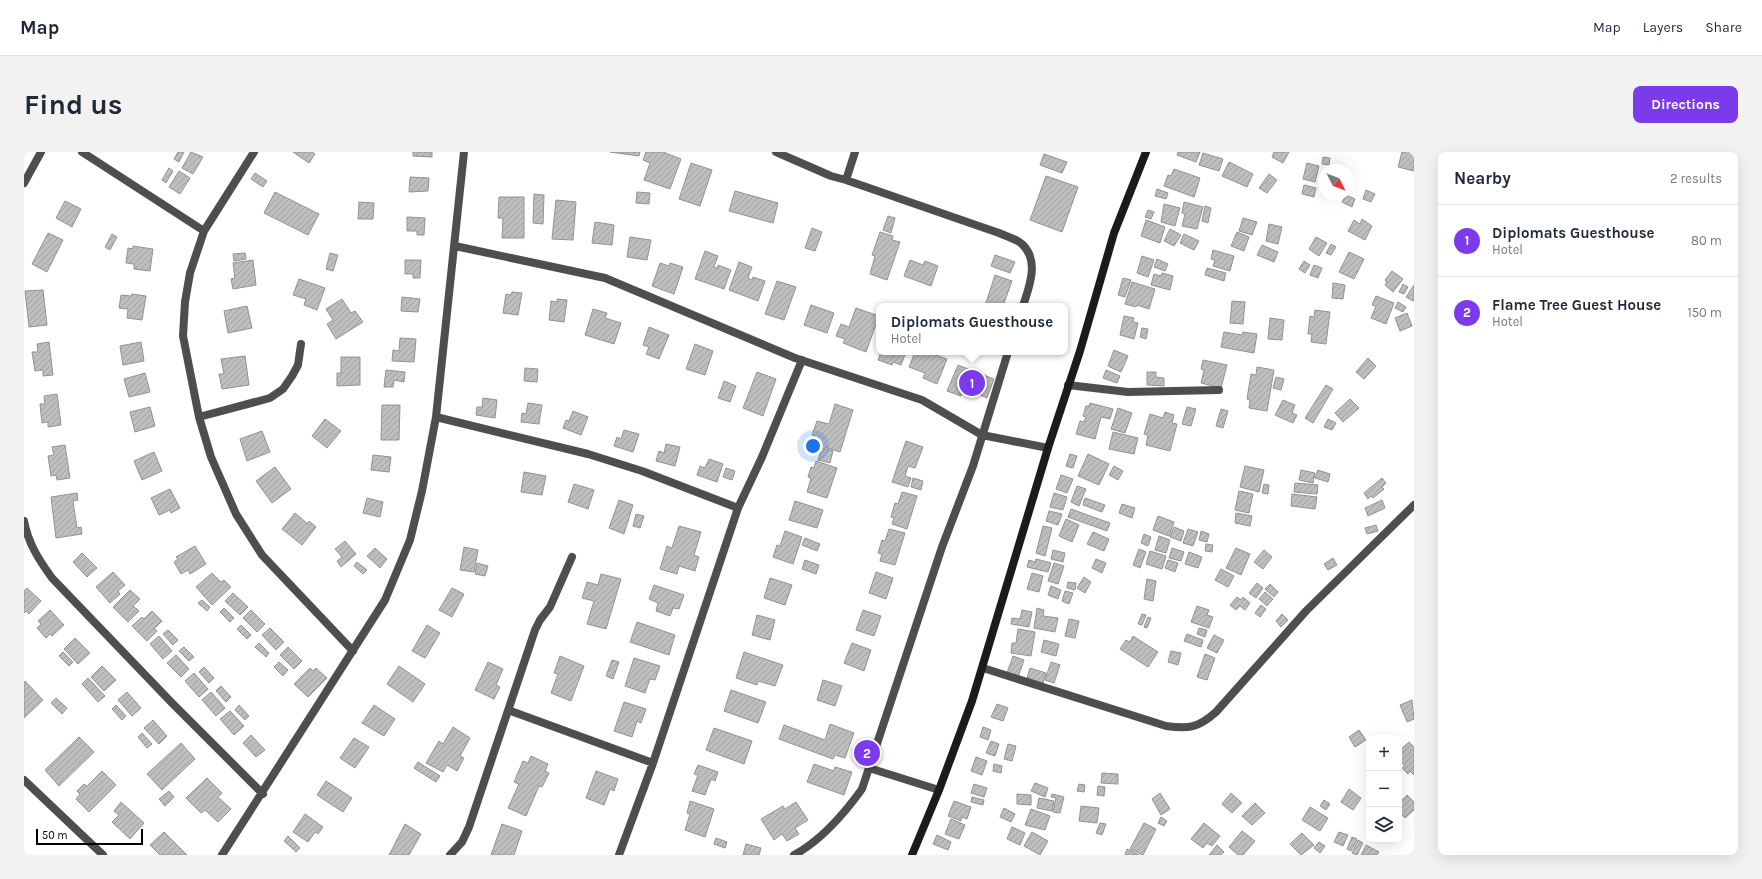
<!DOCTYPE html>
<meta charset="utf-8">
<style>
:root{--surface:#fff;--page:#f2f2f3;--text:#1f2937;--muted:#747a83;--line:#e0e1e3;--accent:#7c3aed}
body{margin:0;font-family:Karla,sans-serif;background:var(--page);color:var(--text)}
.controls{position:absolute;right:12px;bottom:12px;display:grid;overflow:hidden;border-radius:8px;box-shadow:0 4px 16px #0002}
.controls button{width:36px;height:36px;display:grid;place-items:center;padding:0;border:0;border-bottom:1px solid var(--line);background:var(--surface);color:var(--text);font:20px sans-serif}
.compass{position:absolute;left:1294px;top:12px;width:36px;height:36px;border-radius:50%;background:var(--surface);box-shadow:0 4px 16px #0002;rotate:132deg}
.scale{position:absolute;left:12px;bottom:10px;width:107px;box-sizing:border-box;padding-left:4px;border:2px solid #000;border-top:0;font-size:11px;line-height:14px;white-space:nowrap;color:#000;-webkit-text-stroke:3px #fff;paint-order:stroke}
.you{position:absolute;left:789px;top:294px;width:14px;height:14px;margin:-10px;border:3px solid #fff;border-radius:50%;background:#1a73e8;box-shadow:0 0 0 6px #1a73e833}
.badge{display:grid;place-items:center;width:26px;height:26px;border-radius:50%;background:var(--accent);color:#fff;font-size:13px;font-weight:700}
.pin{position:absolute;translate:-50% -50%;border:2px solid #fff;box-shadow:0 1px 4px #0006}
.popup{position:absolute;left:852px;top:151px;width:192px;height:52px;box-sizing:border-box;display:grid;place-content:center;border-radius:8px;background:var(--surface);filter:drop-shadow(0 1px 3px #0005);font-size:13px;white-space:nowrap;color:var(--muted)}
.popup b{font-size:15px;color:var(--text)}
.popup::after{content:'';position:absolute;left:50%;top:100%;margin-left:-8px;border:8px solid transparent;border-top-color:var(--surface)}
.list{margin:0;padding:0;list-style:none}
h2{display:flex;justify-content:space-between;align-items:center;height:52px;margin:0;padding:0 16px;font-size:17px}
h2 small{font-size:13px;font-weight:400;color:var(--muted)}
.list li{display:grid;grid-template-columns:26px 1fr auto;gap:12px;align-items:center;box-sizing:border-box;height:72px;padding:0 16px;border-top:1px solid var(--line)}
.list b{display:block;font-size:15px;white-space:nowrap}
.list p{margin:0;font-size:13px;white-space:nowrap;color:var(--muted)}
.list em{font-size:13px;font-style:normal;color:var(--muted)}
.icon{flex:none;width:22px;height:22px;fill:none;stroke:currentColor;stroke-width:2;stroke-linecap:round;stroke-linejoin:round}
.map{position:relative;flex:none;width:1390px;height:703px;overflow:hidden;border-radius:8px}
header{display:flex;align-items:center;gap:24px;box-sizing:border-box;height:56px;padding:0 20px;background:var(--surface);border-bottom:1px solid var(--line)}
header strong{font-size:19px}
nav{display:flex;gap:22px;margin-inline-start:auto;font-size:14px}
.intro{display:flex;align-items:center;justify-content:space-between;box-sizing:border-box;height:96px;padding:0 24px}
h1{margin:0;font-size:28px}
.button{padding:10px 18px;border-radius:8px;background:var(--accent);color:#fff;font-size:14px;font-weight:700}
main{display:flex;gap:24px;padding:0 24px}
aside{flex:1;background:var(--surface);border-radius:8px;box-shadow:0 4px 16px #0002}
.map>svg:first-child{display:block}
</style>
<header>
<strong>Map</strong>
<nav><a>Map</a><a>Layers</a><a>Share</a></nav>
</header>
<div class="intro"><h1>Find us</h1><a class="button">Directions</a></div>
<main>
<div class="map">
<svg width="1390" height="703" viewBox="0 0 1390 703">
<defs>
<pattern id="building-hatch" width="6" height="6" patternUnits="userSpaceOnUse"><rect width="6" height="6" fill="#bebebe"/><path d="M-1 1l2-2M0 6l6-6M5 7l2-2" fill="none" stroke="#a2a2a2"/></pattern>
</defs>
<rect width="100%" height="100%" fill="#fff"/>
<path fill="url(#building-hatch)" stroke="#929292" d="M154 0H160L155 10 150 7Z
M167 0 179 5 169 22 158 16Z
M269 0H288L291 2 285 11Z
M389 0H408V5L389 4Z
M586 0H616L615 4Z
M622 0H639L657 7 646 37 620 28 626 11 619 8Z
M1154 0H1176L1172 10 1153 3Z
M1250 0H1265L1259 11 1248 5Z
M1378 0H1390V19L1374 15Z
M1179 1 1199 7 1195 19 1175 13Z
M1020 2 1043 10 1038 21 1016 13Z
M1299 5 1306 6 1305 13 1298 12Z
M1205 10 1229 22 1223 35 1198 24Z
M667 11 688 18 676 54 655 47Z
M1283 11 1295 14 1291 30 1279 27Z
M145 16 149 19 142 31 138 28Z
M1150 17 1176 26 1170 45 1140 34 1144 23 1147 24Z
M155 19 166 26 156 42 145 35Z
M231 21 243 29 239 35 227 27Z
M1245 22 1253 28 1243 41 1235 36Z
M1022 24 1054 35 1038 80 1006 68Z
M386 25 405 26 404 39 385 40Z
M1280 33 1292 36 1290 45 1278 42Z
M1133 37 1144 41 1142 47 1131 44Z
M1342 38 1351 42 1347 50 1339 47Z
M711 39 754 51 749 71 705 59Z
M251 40 295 62 284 83 240 61Z
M613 40 626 41 625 52 612 51Z
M510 42 520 43 519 72 509 71Z
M1322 43 1331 47 1328 55 1318 50Z
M475 45H500V86H478L479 66H474Z
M532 48 552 50 549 88 528 87Z
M41 49 57 57 48 75 32 66Z
M335 50 350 51 349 67H334Z
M1160 50 1179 55 1173 77 1158 74 1161 62 1158 61Z
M1140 52 1156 56 1151 74 1137 70Z
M1181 54 1187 56 1184 71 1178 69Z
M1124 58 1130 60 1127 67 1121 65Z
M864 64 871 66 867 81 859 78Z
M383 65 401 66 400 83H393V79H383Z
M1219 66 1233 70 1228 83 1215 79Z
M1338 67 1348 74 1341 88 1324 79 1330 68 1336 72Z
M1122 68 1141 75 1136 91 1117 84Z
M571 70 590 73 588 93 568 91Z
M1245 72 1258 75 1254 92 1242 89Z
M788 76 798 80 791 99 781 96Z
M1146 77 1157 83 1150 94 1140 89Z
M856 80 869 84 868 88 876 90 863 128 846 122 851 104 848 103Z
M1213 80 1225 85 1220 99 1207 94Z
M24 81 39 88 23 120 8 112Z
M88 82 93 85 86 98 81 95Z
M1160 82 1175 89 1170 98 1156 91Z
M606 85 627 88 623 108 603 105Z
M1292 85 1303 91 1295 104 1285 97Z
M1307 92 1312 95 1307 103 1302 101Z
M1238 93 1254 100 1250 110 1233 103Z
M109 94 129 97 126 119 110 117V112L102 111 104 96 109 97Z
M1189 98 1210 104 1206 119 1189 114 1191 108 1187 107Z
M681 99 694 104 690 115 694 116V113L707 118 700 137 671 127Z
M1325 100 1340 107 1330 127 1315 120Z
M221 101 222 107 210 109 209 102Z
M306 101 314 103 309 119 302 117Z
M971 103 991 110 986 121 967 114Z
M1118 104 1130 108 1124 125 1113 121Z
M1133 107 1144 112 1141 119 1130 115Z
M229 108 232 133 209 137 207 127 211 126 209 111Z
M381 108H397L396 126H389V122H381Z
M886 108 899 113 901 109 914 114 907 134 880 124Z
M1280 109 1286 113 1281 121 1275 117Z
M715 110 728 115 724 126 728 128 729 125 741 129 734 149 705 138Z
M636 111 645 114 646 111 659 115 650 142 628 134Z
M1290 113 1298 116 1294 126 1286 123Z
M1183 116 1202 121 1200 129 1181 123Z
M1368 119 1379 127 1369 140 1361 133 1363 130 1361 128Z
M1138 121 1149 124 1146 138 1127 133 1130 122 1137 124Z
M971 123 988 129 979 154H961Z
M1099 126 1107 128 1101 145 1094 143Z
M275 127 301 136 293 158 280 153 282 147 269 143Z
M753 129 772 135 760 168 741 162Z
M1108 130 1131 137 1125 157 1113 153 1112 155 1101 152Z
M1309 131 1321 133 1319 147 1308 146Z
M1379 132 1384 135 1380 142 1375 140Z
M1390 133V148L1389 149 1382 145Z
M19 138 23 173 5 175 1 139Z
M488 140 498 141 494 163 479 161 482 142 487 143Z
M108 142 122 144 118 168 103 166 104 157 95 156 97 143 107 144Z
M1352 144 1370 151 1362 172 1347 166 1352 154 1348 153Z
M378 145 396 147 394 160 377 159Z
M318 147 327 161 331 159 339 170 312 187 303 172 309 168 302 157Z
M533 147 543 148 540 170 525 168 527 149 533 150Z
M1208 149 1221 150 1219 172 1206 171Z
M1374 150 1382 155 1379 160 1371 156Z
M787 153 810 161 803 181 780 173Z
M223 154 228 176 204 181 200 159Z
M832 156 855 164 842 200 819 191 821 187 812 184 817 172 825 175Z
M569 157 583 161 581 166 597 171 590 192 561 183Z
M1291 158 1306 160 1302 192 1287 190 1288 182H1284L1286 164 1290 165Z
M1383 161 1388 174 1376 179 1371 166Z
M1100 164 1110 166 1109 170 1114 171 1110 187 1096 183Z
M1246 166 1260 168 1258 188 1244 187Z
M625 175 645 183 635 207 622 202 625 195 619 193Z
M1118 176 1124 177 1122 187 1116 185Z
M1200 180 1218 183 1219 180 1233 182 1230 201 1197 195Z
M376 186 392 187 390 210 368 209 369 198 375 199Z
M25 190 29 223 19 224V218L11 219 8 200H14L13 192Z
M117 190 120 209 99 213 96 194Z
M671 192 689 199 681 223 662 217Z
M1090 198 1104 204 1097 220 1084 214Z
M857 200H882L877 213 869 210 868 213 854 208Z
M891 200H904L923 207 913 232 899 226 901 221 885 215Z
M221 204 225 233 198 237 195 222H200L197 207Z
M317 205H336V233L313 234V221H317Z
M1344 206 1352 214 1340 227 1332 220Z
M1179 208 1203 213 1197 236 1177 231 1180 218 1177 217Z
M934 213 970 227 963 246 940 236 937 244 923 239Z
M1233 215 1250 218 1243 259 1225 256 1226 248 1223 247 1227 222 1232 223Z
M501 216 514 217 513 230 500 229Z
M362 218 381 220 380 230 370 228 369 235H360Z
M1082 218 1096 224 1093 231 1079 226Z
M733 220 752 227 739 264 719 256Z
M1123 220H1132V225L1140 226V234L1123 233Z
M121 221 126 240 105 245 100 227Z
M1252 225 1260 227 1257 238 1249 236Z
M700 229 712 234 706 250 694 246Z
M1302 233 1309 237 1289 271 1281 266Z
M33 242 37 273 24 275V270L18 271 16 252H21L20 244Z
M459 246 473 248 471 266 452 263 453 255H458Z
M1326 247 1335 256 1319 270 1311 261Z
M1259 248 1271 253 1268 261 1273 263 1269 271 1251 263Z
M504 251 518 253 515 272 497 270 498 261 502 262Z
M1066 251 1089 257 1086 267 1077 265 1071 287 1052 282 1056 269 1060 270 1062 265 1059 264 1062 254H1065Z
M811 252 829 258 816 300 791 292 793 285 788 283 793 269 805 272Z
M358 253H376L375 288H357Z
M126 255 131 274 111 280 106 260Z
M1163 255 1172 257 1167 274 1158 272Z
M1094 256 1108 261 1101 281 1087 277Z
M1197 257 1204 259 1199 276 1192 274Z
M549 259 564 265 557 283 539 276 542 268 545 269Z
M1141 260 1150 263 1148 271 1153 272 1146 299 1122 293 1124 283 1120 282 1126 262 1139 266Z
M301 267 317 279 303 296 288 284Z
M1304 267 1312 271 1308 278 1300 275Z
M600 278 615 282 609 300 590 294 593 285 597 287Z
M238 279 246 300 223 309 216 287Z
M1089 280 1114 286 1110 302 1085 297Z
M882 289 899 295 891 316 884 314 881 324 887 326 884 335 868 330Z
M642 292 656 295 651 314 632 309 635 299 640 301Z
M41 293 46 326 33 328 32 323 27 324 24 304 30 303 28 295Z
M798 296 809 299 806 311 794 308Z
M130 300 138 319 118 328 110 309Z
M1046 302 1053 304 1049 316 1042 314Z
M1064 302 1085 312 1075 333 1054 324Z
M349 303 367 305 365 320 347 318Z
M685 307 699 312 693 330 673 323 676 314 681 316Z
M792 309 813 316 803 346 783 340 787 326 784 325 787 315 790 316Z
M1090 314 1099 319 1094 328 1085 323Z
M1221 314 1240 318 1235 340 1216 335Z
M251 315 267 337 248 351 232 329Z
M702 316 711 319 708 328 699 325Z
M1277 318 1291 321 1289 331 1275 328Z
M1294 318 1306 322 1304 330 1291 326Z
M500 320 522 324 518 343 497 340Z
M1037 323 1049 327 1043 341 1032 337Z
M889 326 899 329 897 338 887 335Z
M1358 326 1362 331 1358 335 1360 337 1349 346 1347 344 1344 347 1340 341Z
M1271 331 1294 333 1293 342 1270 340Z
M550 332 570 338 564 357 544 350Z
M1240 332 1245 333 1244 342 1238 341Z
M1053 334 1062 337 1055 354 1047 350Z
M146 337 156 356 147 361 146 358 135 363 127 346Z
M1215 339 1229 342 1225 361 1211 358Z
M878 340 893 344 883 377 868 372 870 366 867 365 871 351 874 352Z
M53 341 54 348 49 349 53 376 57 375 58 382 32 386 27 345Z
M1030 341 1043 345 1039 358 1026 355Z
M1268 342 1293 345 1291 357 1267 354Z
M343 346 359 350 356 365 339 361Z
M1061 346 1081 353 1078 360 1059 353Z
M595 348 609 353 600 382 585 376Z
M1358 348 1361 356 1344 364 1341 356Z
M771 349 799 358 793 376 765 368Z
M1098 352 1111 356 1108 366 1095 361Z
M1047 357 1086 371 1083 379 1044 365Z
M1025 359 1038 362 1034 373 1022 369Z
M271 361 284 372 285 369 292 375 278 393 258 377Z
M1212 361 1228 364 1226 374 1211 371Z
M612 362 620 364 616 376 609 374Z
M1134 364 1150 370 1145 384 1129 378Z
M1042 367 1055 373 1048 390 1035 384Z
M1352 373 1354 379 1343 382 1341 376Z
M655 374 677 380 670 403 675 405 671 419 655 414 653 422 636 417 643 394 648 396Z
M1019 374 1028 376 1021 404 1012 401Z
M1150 375 1160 379 1157 389 1146 385Z
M865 377 881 381 871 413 856 409 858 402 854 401 858 388 861 389Z
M1164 377 1174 380 1169 394 1159 391Z
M761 379 778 385 769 412 749 405 753 393 756 394Z
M1177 379 1185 382 1183 390 1175 388Z
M1069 380 1085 387 1080 399 1063 392Z
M1120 382 1127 385 1124 394 1117 391Z
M1135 384 1146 388 1142 401 1131 398Z
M781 386 796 392 793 399 778 393Z
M321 389 332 402 317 415 313 409 318 405 311 397Z
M1182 392 1189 393 1188 400 1181 399Z
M171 394 182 412 166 422 164 418 157 422 150 410 154 407 152 405Z
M440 395 454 398 450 420 436 418Z
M351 396 363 407 356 416 343 404Z
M1148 396 1160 400 1157 409 1145 406Z
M1212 396 1226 402 1217 423 1202 416Z
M1115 397 1122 400 1116 416 1109 413Z
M1029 398 1041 401 1039 410 1027 407Z
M1240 398 1248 405 1239 417 1230 410Z
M1126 399 1142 404 1138 417 1122 412Z
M1165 400 1178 405 1174 416 1161 412Z
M58 401 73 416 63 425 49 410Z
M1309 406 1313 413 1304 418 1300 412Z
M1012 407 1027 411 1024 420 1003 415 1005 408 1011 410Z
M1072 407 1082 411 1078 421 1068 416Z
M781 408 795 413 792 422 778 417Z
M1144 408 1154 411 1151 420 1141 416Z
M333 410 343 418 339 422 330 414Z
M453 411 464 414 461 424 451 422Z
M1030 411 1040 414 1034 432 1024 429Z
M1197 417 1210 424 1204 435 1191 428Z
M89 420 101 433 94 439 96 442 86 451 72 435Z
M852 420 869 426 862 447 845 441Z
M188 421 197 430 200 428 207 435 188 453 172 435Z
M1008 421 1019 424 1015 440 1003 437Z
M577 422 597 427 582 477 563 472 570 449 558 446 563 430 574 433Z
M1060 425 1067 430 1061 441 1053 436Z
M746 426 768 433 761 453 740 446Z
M1123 427 1132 429 1129 449 1120 447Z
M1044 430 1052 431 1051 438 1043 436Z
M1233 431 1239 436 1232 446 1225 441Z
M1246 432 1254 440 1250 445 1241 437Z
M630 433 660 443 655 457 649 456 646 464 632 459 634 451 625 447Z
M1027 434 1037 438 1034 447 1024 443Z
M3 436 17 449 5 462 2 459 0 461V439Z
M428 436 440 442 428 465 415 458Z
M106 438 116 447 109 454 115 459 104 470 89 455Z
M1041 439 1049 441 1045 452 1038 449Z
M1241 440 1249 447 1243 454 1235 447Z
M209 441 224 455 216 463 201 449Z
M1213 445 1217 448 1219 445 1226 451 1221 458 1216 454 1212 458 1206 453Z
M178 448 186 455 183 459 174 451Z
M1237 453 1242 457 1236 465 1231 461Z
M1173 454 1185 458 1183 463 1189 465 1185 476 1167 470Z
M200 456 210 466 206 470 196 460Z
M1013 456 1020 458 1019 464 1034 466 1031 480 1010 476Z
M26 458 40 473 28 484 26 482 22 486 13 476 17 472 14 469Z
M227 458 241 472 233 480 219 466Z
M839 458 857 464 850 484 832 478Z
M998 458 1008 460 1005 475 987 472 988 466 996 467Z
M128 459 138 469 130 477 133 479 123 489 108 474 118 465 120 467Z
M1118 462 1122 463 1118 473 1114 472Z
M1258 462 1264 468 1257 475 1252 469Z
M733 463 751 468 746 488 728 483Z
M1124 465 1127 466 1123 476 1120 475Z
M1045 467 1055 469 1051 486 1041 484Z
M613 470 651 483 645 503 606 490Z
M217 473 227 483 223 487 213 477Z
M403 473 416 481 401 506 388 499Z
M246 476 260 490 252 498 238 483Z
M1175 476 1183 478 1181 485 1173 482Z
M994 477 1011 480 1007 504 987 501 988 491H992Z
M144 478 154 488 149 493 139 482Z
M1163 482 1179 488 1177 495 1160 489Z
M1190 483 1200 488 1193 501 1183 496Z
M135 484 148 499 139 507 126 492Z
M1109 484 1134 500 1124 515 1096 497 1102 488 1106 490Z
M51 486 66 501 54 512 40 497Z
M1020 488 1035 492 1032 504 1017 500Z
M235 491 245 501 242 505 231 495Z
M828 491 847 498 840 519 820 511Z
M160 495 170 505 165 509 155 499Z
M264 495 278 509 270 517 256 503Z
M1147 499 1157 501 1154 513 1144 510Z
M39 500 49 510 45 514 35 504Z
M720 500 759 513 751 534 734 529 733 533 712 526Z
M1181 502 1191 506 1183 528 1173 525Z
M152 503 165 517 157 525 143 511Z
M536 504 560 514 547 549 527 541 534 522 530 521Z
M989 504 1000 508 994 525 983 521Z
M610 506 636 514 631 528 626 527 621 541 601 534Z
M588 508 595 510 589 527 582 524Z
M255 510 264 518 259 524 250 515Z
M464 510 479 517 472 533 476 535 470 547 451 538Z
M1027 510 1036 513 1030 531 1021 528Z
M78 514 92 528 80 539 67 525Z
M375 514 401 532 389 550 363 532Z
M180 515 190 526 185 531 175 520Z
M286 516 289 519 292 516 303 526 284 545 270 532Z
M1006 516 1022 521 1019 531 1003 526Z
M170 521 184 537 175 545 161 529Z
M64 526 81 544 74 550 58 532Z
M799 528 818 534 811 554 793 548Z
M1 529 19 548 0 566V531Z
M197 534 207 545 202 550 192 539Z
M707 538 742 550 734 571 700 559Z
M103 540 117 556 108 564 94 548Z
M187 540 201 556 192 564 178 548Z
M32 546 43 556 38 562 27 551Z
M1388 548 1390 567 1383 570 1376 553Z
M600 550 622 557 617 571 613 569 608 585 590 579Z
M973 552 984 556 979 569 967 565Z
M92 553 102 564 98 568 88 557Z
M215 553 225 564 221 568 211 558Z
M350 553 371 567 360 584 338 571Z
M206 559 220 574 210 583 196 567Z
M129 568 143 584 135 592 120 576Z
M806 572 830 581 821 606 811 603 809 607 755 587 760 573 801 588Z
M429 575 446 586 436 604 440 606 433 619 423 613 419 620 402 611 415 589 419 592Z
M959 575 967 578 964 588 956 585Z
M690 576 728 589 720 612 682 598Z
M1335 578 1342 588 1331 595 1325 585Z
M118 581 128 592 123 596 114 585Z
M227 583 241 598 232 605 219 591Z
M55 585 70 600 35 634 21 618Z
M330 586 345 595 331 616 316 606Z
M967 589 975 592 971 604 962 601Z
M1385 590 1390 595V623L1386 619 1384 622 1378 616 1381 614 1375 607V599Z
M157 591 171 607 138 638 123 622Z
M984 592 992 594 988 609 980 607Z
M841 593 848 596 844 607 836 605Z
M507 604 524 612 521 619 525 621 518 635 515 634 502 664 484 656 495 632 490 630 499 609 504 611Z
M952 605 963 609 958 623 947 619Z
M394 610 416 624 412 630 390 616Z
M790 612 810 619 811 615 828 620 820 643 783 630Z
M970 612 978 614 977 621 969 619Z
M674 613 694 620 691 629 687 627 681 643 668 639 674 623 670 622Z
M78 619 92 633 65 660 52 647 56 642 53 639 60 632 63 634Z
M572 619 594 627 590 639 586 637 580 653 562 646Z
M1078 621 1094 622V632L1077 631Z
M183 626 198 641 194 645 207 657 194 670 181 658 177 661 162 646Z
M302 629 328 646 319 660 293 643Z
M1011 631 1024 636 1021 645 1007 639Z
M950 632 963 636 960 645 947 641Z
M1055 632 1061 633 1060 640 1053 639Z
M1074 634 1081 635 1080 644 1073 643Z
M1325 637 1337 646 1329 658 1317 650Z
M145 639 150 645 141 654 135 647Z
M1136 641 1146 657 1137 663 1128 647Z
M1207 641 1218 651 1208 661 1198 652Z
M993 642 1007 643V653L993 652Z
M1028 642 1040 645 1036 661 1029 660 1032 646 1027 645Z
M1383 643 1390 650V658L1381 666 1375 660V651Z
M948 645 960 648 959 653 947 650Z
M1015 646 1030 649 1028 659 1013 656Z
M1300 648 1306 652 1302 658 1296 654Z
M666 649 690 657 681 685 661 678 666 662 663 661Z
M930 649 947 655 943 667 938 665 937 669 924 664Z
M97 650 120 671 106 687 88 670 95 663 90 659Z
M772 650 784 668 771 676 775 682 763 689 758 682 750 688 737 667 759 654 761 657Z
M1231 651 1241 661 1228 673 1218 664Z
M1057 654 1075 656 1073 671 1055 669Z
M1286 655 1304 666 1296 679 1278 668Z
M980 656 991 662 987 670 976 665Z
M1007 657 1026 664 1021 678 1001 673Z
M281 662 299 675 294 682 291 680 284 690 269 680Z
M1137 665 1143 669 1140 674 1134 671Z
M927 667 941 673 935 687 921 682Z
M1076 671 1082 672 1078 683 1072 681Z
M1120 671 1132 677 1119 703 1106 697Z
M1180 671 1196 684 1188 694 1183 691 1179 696 1167 687Z
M381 672 397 682 385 703H365Z
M478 672 498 679 490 703H467Z
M988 675 1001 681 996 693 983 687Z
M1218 679 1231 689 1219 703H1214L1205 695Z
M140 680 163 703H136L126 693Z
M1008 680 1024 689 1016 703 1000 694Z
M1315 680 1324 683 1319 694 1310 690Z
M1278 681 1290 693 1277 703 1266 692Z
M913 683 927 690 924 698 909 692Z
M264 684 276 696 272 700 260 689Z
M1328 685 1333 687 1327 699 1323 697Z
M692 686 703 690 701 696 690 692Z
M1334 688 1339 691 1333 703 1328 701Z
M1295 690 1301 694 1296 701 1290 696Z
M722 692 737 696 735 703H719Z
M1193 693 1200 700 1197 703H1185Z
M1342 693 1355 700 1353 703H1337Z
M1103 697 1115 703H1101Z"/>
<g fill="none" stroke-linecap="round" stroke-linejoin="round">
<path stroke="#4e4e4e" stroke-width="8" d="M58 0 180 79
M230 0 180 79 166 121 161 150 159 184 175 265 187 305 212 362 238 403 329 499
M752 0 807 24 822 28 975 81C982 84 993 87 998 92 1016 109 1005 135 999 154
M822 28 831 0
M0 31 17 0
M431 94 581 126 771 206 898 248 958 283 1024 296
M1044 233 1104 240 1195 238
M175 265 246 246 259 237 268 224 274 213 277 192
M412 265 564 302 618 319 714 356
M0 369C4 391 15 408 28 426L149 552 239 642
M959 516 1142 574C1165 577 1174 576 1192 560L1282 459 1390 353
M484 558 629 611
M845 616 915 638
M0 628 79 703
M198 703 361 448 386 388 398 339 412 265 440 0
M426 703 438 690 445 675 511 478 516 468 526 455 548 405
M595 703 629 611 714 356 738 305 778 208
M770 703C798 688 820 662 838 637L918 395 949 314 984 200"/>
<path stroke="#1b1b1b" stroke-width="8" d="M888 703 915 638 948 549 1024 296 1056 199 1090 81 1122 0"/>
</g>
</svg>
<div class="controls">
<button>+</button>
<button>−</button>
<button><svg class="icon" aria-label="layers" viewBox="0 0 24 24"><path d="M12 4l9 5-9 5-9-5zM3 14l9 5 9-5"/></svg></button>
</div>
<svg class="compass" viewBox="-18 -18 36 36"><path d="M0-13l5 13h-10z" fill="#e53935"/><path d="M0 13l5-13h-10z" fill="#747a83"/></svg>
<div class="scale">50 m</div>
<div class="you"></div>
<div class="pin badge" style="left:948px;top:231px">1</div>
<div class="popup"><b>Diplomats Guesthouse</b>Hotel</div>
<div class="pin badge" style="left:843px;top:601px">2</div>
</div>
<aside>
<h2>Nearby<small>2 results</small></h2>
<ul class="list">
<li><span class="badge">1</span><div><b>Diplomats Guesthouse</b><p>Hotel</p></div><em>80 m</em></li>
<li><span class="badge">2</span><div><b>Flame Tree Guest House</b><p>Hotel</p></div><em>150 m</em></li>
</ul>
</aside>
</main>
